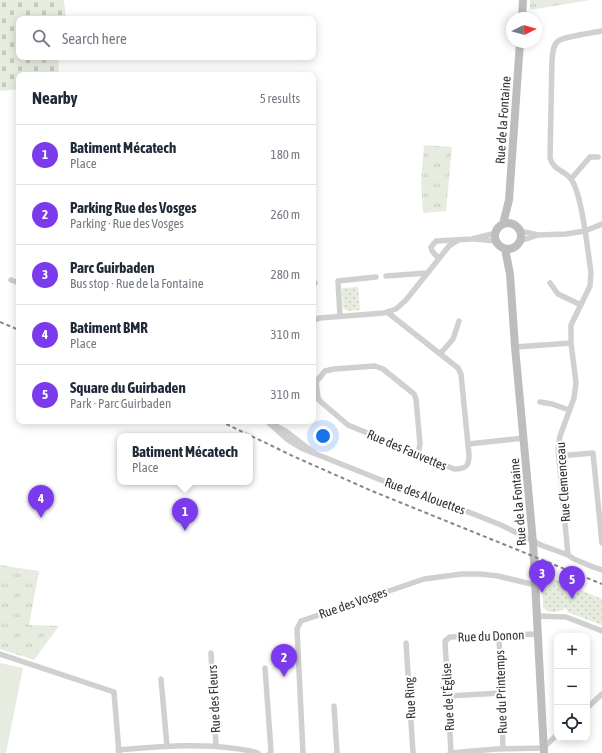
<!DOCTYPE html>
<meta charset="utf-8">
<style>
:root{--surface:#fff;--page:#f6f6f7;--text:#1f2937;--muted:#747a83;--line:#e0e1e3;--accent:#7c3aed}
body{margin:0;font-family:"Asap Condensed",sans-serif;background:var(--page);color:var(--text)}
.controls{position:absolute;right:12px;bottom:12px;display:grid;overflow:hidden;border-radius:8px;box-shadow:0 2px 10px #0003}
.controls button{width:36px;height:36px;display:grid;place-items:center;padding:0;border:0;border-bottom:1px solid var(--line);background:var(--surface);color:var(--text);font:20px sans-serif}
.compass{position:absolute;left:506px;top:12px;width:36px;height:36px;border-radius:50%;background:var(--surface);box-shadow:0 2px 10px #0003;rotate:84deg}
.you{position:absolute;left:323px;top:436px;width:14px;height:14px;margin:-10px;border:3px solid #fff;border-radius:50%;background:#1a73e8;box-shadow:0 0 0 6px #1a73e833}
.badge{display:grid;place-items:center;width:26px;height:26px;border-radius:50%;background:var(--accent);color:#fff;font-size:13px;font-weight:700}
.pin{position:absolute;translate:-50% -33px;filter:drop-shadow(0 1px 2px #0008)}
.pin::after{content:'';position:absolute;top:21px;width:14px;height:12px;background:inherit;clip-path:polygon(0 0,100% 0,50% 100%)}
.popup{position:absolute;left:117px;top:433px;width:136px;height:52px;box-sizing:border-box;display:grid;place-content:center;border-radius:8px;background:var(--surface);filter:drop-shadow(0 1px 3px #0005);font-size:13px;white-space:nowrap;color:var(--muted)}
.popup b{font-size:15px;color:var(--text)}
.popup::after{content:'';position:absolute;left:50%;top:100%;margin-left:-8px;border:8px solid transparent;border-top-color:var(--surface)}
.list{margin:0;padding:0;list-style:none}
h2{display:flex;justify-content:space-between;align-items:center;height:52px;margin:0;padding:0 16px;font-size:17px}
h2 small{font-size:13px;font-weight:400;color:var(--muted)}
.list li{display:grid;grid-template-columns:26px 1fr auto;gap:12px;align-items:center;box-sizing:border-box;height:60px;padding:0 16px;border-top:1px solid var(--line)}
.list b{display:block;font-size:15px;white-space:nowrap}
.list p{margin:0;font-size:13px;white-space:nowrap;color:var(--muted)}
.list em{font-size:13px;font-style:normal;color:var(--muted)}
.icon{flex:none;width:22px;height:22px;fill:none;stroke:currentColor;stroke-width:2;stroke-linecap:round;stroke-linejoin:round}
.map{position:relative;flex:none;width:602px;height:753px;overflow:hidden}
.search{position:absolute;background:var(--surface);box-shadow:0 2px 10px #0003;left:16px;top:16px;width:300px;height:44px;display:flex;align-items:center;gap:10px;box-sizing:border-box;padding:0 14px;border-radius:8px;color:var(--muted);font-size:15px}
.panel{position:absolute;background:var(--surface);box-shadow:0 2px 10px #0003;left:16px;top:72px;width:300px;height:352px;border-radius:8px}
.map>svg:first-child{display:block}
</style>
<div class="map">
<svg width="602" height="753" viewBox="0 0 602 753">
<defs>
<pattern id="grass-tufts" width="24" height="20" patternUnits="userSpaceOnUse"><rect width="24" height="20" fill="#e6ecdf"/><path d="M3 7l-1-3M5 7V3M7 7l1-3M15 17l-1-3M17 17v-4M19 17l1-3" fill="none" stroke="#c6cbc0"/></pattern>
<pattern id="cemetery-stones" width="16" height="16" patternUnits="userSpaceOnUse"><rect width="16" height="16" fill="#e6ecdf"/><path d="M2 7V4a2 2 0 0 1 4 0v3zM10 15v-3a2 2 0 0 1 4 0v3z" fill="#c6cbc0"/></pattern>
<pattern id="park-dots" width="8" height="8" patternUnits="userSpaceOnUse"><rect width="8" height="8" fill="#e6ecdf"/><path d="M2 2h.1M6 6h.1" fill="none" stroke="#c6cbc0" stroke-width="1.8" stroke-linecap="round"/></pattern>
</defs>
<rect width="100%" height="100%" fill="#fff"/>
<path fill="url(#grass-tufts)" d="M530 0H590L530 10Z
M427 145 452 147 446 211 423 213 421 182 424 146Z
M0 565 39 571 29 625 59 626 34 660 0 649Z"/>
<path fill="url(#cemetery-stones)" d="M0 0H64L66 19H19V57H58L59 75H19V89L0 91Z"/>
<path fill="url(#park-dots)" d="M358 287 360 310 347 311 343 307 342 288Z
M542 574 602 599V625L568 612 566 608C556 613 552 614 543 608Z"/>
<path fill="#e6ecdf" d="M0 663 23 668 6 753H0Z"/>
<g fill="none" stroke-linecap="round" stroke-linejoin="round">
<path stroke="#d0d0d0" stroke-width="5.5" d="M571 179 590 157H598
M520 231 538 235
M475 239 496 241
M520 241 538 235 566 234 585 231 602 224
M439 259 432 251 431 247 436 241 472 239 496 233
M386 276 427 273
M11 280 19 283
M313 283H315
M550 283 558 294 581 305
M340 316 338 281 376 277
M313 320 320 318 384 313 396 309 406 300 449 246 457 241
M515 347 571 343
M440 354 453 339 459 321
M318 398 316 382 325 371 334 369 375 366 383 369 414 394 416 399 420 444 418 454
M313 399 318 398 321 402 348 425 454 469C466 469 469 466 469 455L461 374 458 368 387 312
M540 402 552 404 569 410
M468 444 524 438
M315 453C299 443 287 429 269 423L288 440 301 448 431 500 446 503 501 525 541 545 568 555 574 559 593 567 602 570
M559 456 593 453 602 543
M568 555 558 448 560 436 574 398 576 383 571 343V325L590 286 591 273C588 253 582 193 571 179 564 170 554 171 550 158L552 59C553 52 553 45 558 41 565 36 592 33 602 31
M537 616 566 617 602 631
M499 636 503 749
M406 643 413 753
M211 653 216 746
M0 654 114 692 119 753
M265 668 271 751 270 753
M161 679 167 746
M448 696 501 693
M334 706 337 753
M587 708 602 694
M544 747 557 735
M118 750C156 747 193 743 231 748 240 749 249 750 258 753
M303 753 297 629 301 621 424 579 462 574H480L498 576 535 585
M450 753 496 749 544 748
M451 753 445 641 450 637 538 634"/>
<path stroke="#bdbdbd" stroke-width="8" d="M522 18 523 0
M495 236a13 13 0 1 1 26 0a13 13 0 1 1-26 0Z
M503 224 509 200 520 42
M505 249 510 274 515 347 533 542 544 753"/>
<path stroke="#888" stroke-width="2" stroke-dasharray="4 3" stroke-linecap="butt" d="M0 322 19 330
M220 421 295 457 372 491 602 584"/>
</g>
<g text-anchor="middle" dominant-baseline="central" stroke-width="4" stroke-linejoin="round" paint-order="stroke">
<g font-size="13" fill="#333" stroke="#fff">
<text transform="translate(503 120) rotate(-86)">Rue de la Fontaine</text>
<text transform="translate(407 450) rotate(23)">Rue des Fauvettes</text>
<text transform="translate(563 482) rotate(-94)">Rue Clemenceau</text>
<text transform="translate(425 496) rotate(20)">Rue des Alouettes</text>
<text transform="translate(518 502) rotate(-95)">Rue de la Fontaine</text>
<text transform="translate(353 603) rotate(-19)">Rue des Vosges</text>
<text transform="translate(491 636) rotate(-2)">Rue du Donon</text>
<text transform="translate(501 692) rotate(-92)">Rue du Printemps</text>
<text transform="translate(448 697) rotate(-93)">Rue de l'Église</text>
<text transform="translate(410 698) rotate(-93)">Rue Ring</text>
<text transform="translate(214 699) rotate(-93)">Rue des Fleurs</text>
</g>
</g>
</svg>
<div class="controls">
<button>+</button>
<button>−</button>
<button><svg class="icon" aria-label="locate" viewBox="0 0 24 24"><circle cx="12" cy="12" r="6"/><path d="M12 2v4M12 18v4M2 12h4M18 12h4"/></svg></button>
</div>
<svg class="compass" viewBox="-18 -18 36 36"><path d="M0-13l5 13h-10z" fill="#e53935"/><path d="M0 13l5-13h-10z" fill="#747a83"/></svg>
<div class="you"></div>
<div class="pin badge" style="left:185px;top:531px">1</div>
<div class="popup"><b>Batiment Mécatech</b>Place</div>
<div class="pin badge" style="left:284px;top:677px">2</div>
<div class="pin badge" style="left:542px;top:593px">3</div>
<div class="pin badge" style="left:41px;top:518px">4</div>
<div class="pin badge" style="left:572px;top:599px">5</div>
<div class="search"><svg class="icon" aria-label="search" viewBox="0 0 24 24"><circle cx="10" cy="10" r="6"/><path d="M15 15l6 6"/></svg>Search here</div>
<section class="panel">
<h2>Nearby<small>5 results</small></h2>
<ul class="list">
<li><span class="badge">1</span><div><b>Batiment Mécatech</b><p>Place</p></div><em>180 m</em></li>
<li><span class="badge">2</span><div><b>Parking Rue des Vosges</b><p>Parking · Rue des Vosges</p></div><em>260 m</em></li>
<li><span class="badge">3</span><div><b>Parc Guirbaden</b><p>Bus stop · Rue de la Fontaine</p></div><em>280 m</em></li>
<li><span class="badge">4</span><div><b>Batiment BMR</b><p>Place</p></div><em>310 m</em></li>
<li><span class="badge">5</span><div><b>Square du Guirbaden</b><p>Park · Parc Guirbaden</p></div><em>310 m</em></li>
</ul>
</section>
</div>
